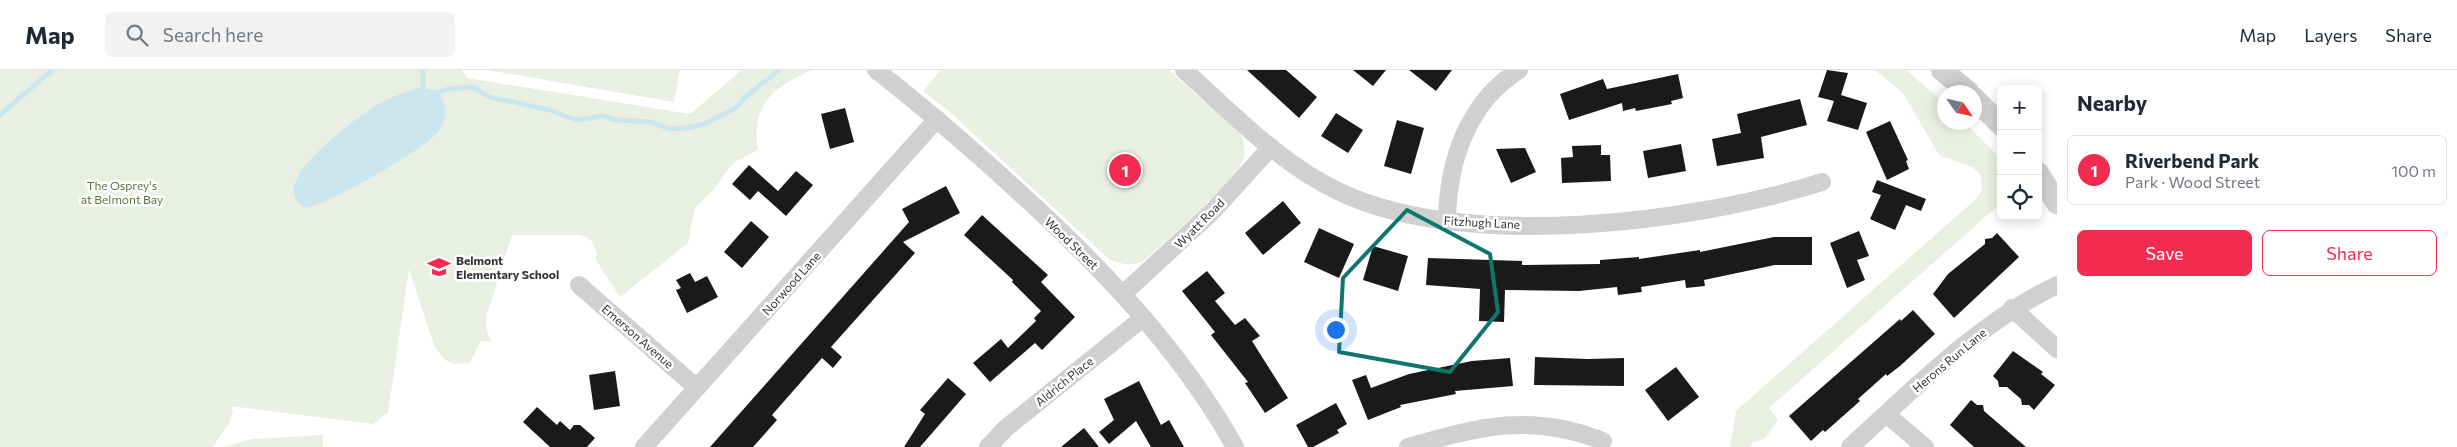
<!DOCTYPE html>
<meta charset="utf-8">
<style>
:root{--surface:#fff;--page:#f2f2f3;--text:#1f2937;--muted:#747a83;--line:#e0e1e3;--accent:#f32b50}
body{margin:0;font-family:Commissioner,sans-serif;background:var(--page);color:var(--text)}
.controls{position:absolute;right:15px;top:15px;display:grid;overflow:hidden;border-radius:8px;box-shadow:0 2px 12px #0003}
.controls button{width:45px;height:45px;display:grid;place-items:center;padding:0;border:0;border-bottom:1px solid var(--line);background:var(--surface);color:var(--text);font:25px sans-serif}
.compass{position:absolute;left:1937px;top:15px;width:45px;height:45px;border-radius:50%;background:var(--surface);box-shadow:0 2px 12px #0003;rotate:124deg}
.you{position:absolute;left:1335px;top:259px;width:18px;height:18px;margin:-12px;border:4px solid #fff;border-radius:50%;background:#1a73e8;box-shadow:0 0 0 8px #1a73e833}
.badge{display:grid;place-items:center;width:32px;height:32px;border-radius:50%;background:var(--accent);color:#fff;font-size:16px;font-weight:700}
.pin{position:absolute;translate:-50% -50%;border:2px solid #fff;box-shadow:0 1px 5px #0006}
.list{margin:0;padding:0;list-style:none}
h2{display:flex;justify-content:space-between;align-items:center;height:65px;margin:0;padding:0 20px;font-size:21px}
h2 small{font-size:16px;font-weight:400;color:var(--muted)}
.list li{display:grid;grid-template-columns:32px 1fr auto;gap:15px;align-items:center;box-sizing:border-box;height:70px;margin:0 10px 10px;padding:0 10px;border:1px solid var(--line);border-radius:8px}
.list b{display:block;font-size:19px;white-space:nowrap}
.list p{margin:0;font-size:16px;white-space:nowrap;color:var(--muted)}
.list em{font-size:16px;font-style:normal;color:var(--muted)}
.actions{display:flex;gap:10px;padding:15px 20px}
.actions a{flex:1;padding:11px 0;border:1px solid var(--accent);border-radius:8px;text-align:center;font-size:18px;color:var(--accent)}
.actions .main{background:var(--accent);color:#fff}
.icon{flex:none;width:28px;height:28px;fill:none;stroke:currentColor;stroke-width:2;stroke-linecap:round;stroke-linejoin:round}
.map{position:relative;flex:none;width:2057px;height:377px;overflow:hidden}
header{display:flex;align-items:center;gap:30px;box-sizing:border-box;height:70px;padding:0 25px;background:var(--surface);border-bottom:1px solid var(--line)}
header strong{font-size:24px}
nav{display:flex;gap:28px;margin-inline-start:auto;font-size:18px}
.search{width:350px;height:45px;background:var(--page);display:flex;align-items:center;gap:12px;box-sizing:border-box;padding:0 18px;border-radius:8px;color:var(--muted);font-size:19px}
main{display:flex}
aside{flex:1;background:var(--surface)}
.map>svg:first-child{display:block}
</style>
<header>
<strong>Map</strong>
<div class="search"><svg class="icon" aria-label="search" viewBox="0 0 24 24"><circle cx="10" cy="10" r="6"/><path d="M15 15l6 6"/></svg>Search here</div>
<nav><a>Map</a><a>Layers</a><a>Share</a></nav>
</header>
<main>
<div class="map">
<svg width="2057" height="377" viewBox="0 0 2057 377">
<rect width="100%" height="100%" fill="#fff"/>
<path fill="#eaf0e1" d="M0 0H462L467 8 690 44 742 0H812C773 18 751 33 758 80L733 93 714 119 695 138 688 173 620 227 596 190 597 182 591 170 581 165H512L487 244 486 258 491 272 481 271 470 292C450 297 444 292 434 275L409 199 388 343 373 354 231 336 233 342 230 351 213 377H0Z
M487 0H680L674 32Z
M941 0H1169L1241 64C1244 72 1246 82 1243 90 1232 117 1170 167 1146 189 1133 197 1123 195 1109 189L951 43 923 21Z
M1875 0H1906L1944 33V52L1965 53 2001 89V133L1769 338 1778 349 1766 368 1753 373 1750 377H1730L1736 341 1977 128 1982 120 1980 104 1972 97 1939 85 1903 23Z
M323 365V377H224L252 369Z"/>
<path fill="#cce6f0" d="M418 18 436 20C447 30 448 49 439 61 424 80 329 134 306 138 258 115 363 43 382 32 394 26 405 22 418 18Z"/>
<g fill="none" stroke-linecap="round" stroke-linejoin="round">
<path stroke="#cce6f0" stroke-width="5" d="M423 18V0
M439 22 448 19 473 17 489 27 550 40 576 50 602 46 617 50 651 52 669 59 686 58 705 54 737 37 745 27 779 0
M0 45 52 0"/>
</g>
<path fill="#1a1a1a" d="M1247 0H1286L1317 27 1299 48Z
M1353 0H1386L1373 16Z
M1409 0H1452L1436 21Z
M1827 0 1848 3 1841 25 1867 33 1858 60 1827 51 1834 31 1818 27Z
M1678 4 1683 28 1671 31 1672 34 1636 41 1635 38 1623 41 1622 33 1569 50 1560 24 1603 9 1607 19Z
M1800 29 1807 55 1761 67 1764 88 1717 96 1712 69 1741 63 1737 44Z
M845 38 854 72 830 79 821 44Z
M1336 43 1363 60 1348 83 1321 66Z
M1397 50 1424 58 1411 104 1384 96Z
M1890 51 1908 90 1906 91 1909 99 1887 110 1866 62Z
M1681 74 1686 101 1648 108 1643 81Z
M1601 75V85H1610L1611 111 1562 113 1561 88 1573 87 1572 76Z
M1525 78 1536 102 1511 113 1496 79Z
M749 95 778 121 796 101 813 115 786 146 758 121 750 130 732 114Z
M1877 110 1926 129 1921 141 1906 135 1895 160 1870 149 1881 125 1872 122Z
M946 116 960 143 903 172 915 183 831 277 842 287 833 298 822 288 772 345 777 350 753 377H710L909 152 902 139Z
M1283 131 1301 153 1263 185 1245 163Z
M982 145 1048 205 1041 212 1075 247 1042 280 1035 273 990 312 973 293 1001 269 1008 278 1036 251 1034 248 1041 241 1012 212 1013 210 964 165Z
M751 151 769 167 742 198 724 182Z
M1319 158 1354 174 1339 208 1304 192Z
M1859 161 1869 186 1857 190 1865 210 1847 218 1830 173Z
M1997 163 2019 187 1954 248 1933 224 1948 204 1985 174V169L1992 168Z
M1774 167H1812V195H1775L1704 210 1705 216 1686 218 1685 210 1641 217 1642 222 1618 225 1617 217 1579 221 1505 220 1504 252 1479 251 1480 219 1426 215 1428 188 1522 191V195L1600 194V190L1639 187V189L1700 180V182Z
M1373 176 1408 186 1398 221 1363 210Z
M1207 201 1225 223 1215 231 1235 255 1245 248 1260 266 1252 271 1288 328 1265 343 1245 313 1248 312 1211 265 1215 262 1182 221Z
M690 203 695 212 707 206 718 227 687 243 676 220 681 218 676 210Z
M1913 240 1935 264 1900 296 1887 306 1886 304 1858 329 1860 331 1825 362 1823 360 1811 371 1789 346 1900 249 1901 251Z
M2013 281 2043 302 2041 304 2055 315 2034 340 2029 335H2022L2021 329 2007 317H1999L1998 311 1993 306Z
M1535 287 1588 289 1624 288V316L1534 315Z
M1510 288 1513 316 1455 321 1456 324 1400 335 1401 337 1368 350 1352 310 1366 305 1371 318 1409 304 1472 291Z
M1676 297 1699 327 1668 351 1645 320Z
M615 301 620 336 594 340 589 305Z
M948 308 966 324 920 377H904L925 344 920 340Z
M1139 311 1161 355 1169 350 1184 377H1151L1136 351 1109 374 1099 362 1114 350 1104 329Z
M1971 330 1977 335H1983L1984 341 2026 377H1974L1950 355Z
M1336 333 1347 354 1337 360 1339 363 1313 377H1308L1296 355Z
M537 337 557 355 560 351 570 360 574 355H580L595 368 587 377H550L523 352Z
M1084 358 1099 377H1061Z"/>
<g fill="none" stroke-linecap="round" stroke-linejoin="round">
<path stroke="#d0d0d0" stroke-width="18" d="M876 0C926 39 973 80 1020 123 1102 198 1181 280 1235 377
M1184 0C1233 44 1281 95 1342 123 1468 181 1693 153 1822 112
M1447 150C1448 92 1467 33 1519 0
M579 215 697 318
M1123 224 1213 141 1271 77
M2012 238 2057 279
M1886 344 1925 377
M644 377 937 49
M988 377 1006 358 1143 248
M1408 377C1479 357 1531 342 1603 371
M1850 377C1915 318 1978 253 2057 215"/>
<path stroke="#d0d0d0" stroke-width="22" d="M1942 0 1968 22
M1974 28 2001 55
M2038 103 2057 133"/>
</g>
<path fill="none" stroke="#0f766e" stroke-width="4" stroke-linejoin="round" d="M1407 140 1490 184 1498 242 1450 302 1339 282 1343 208Z"/>
<defs>
<symbol id="school-bare" viewBox="-9 -9 18 18"><path d="M0-5L7-2L0 1L-7-2ZM-4 1L0 2.5L4 1V4Q0 6-4 4Z" fill="#f32b50" stroke="#fff" stroke-width="2.5" paint-order="stroke"/></symbol>
</defs>
<g fill-rule="evenodd">
<use href="#school-bare" x="423" y="181" width="32" height="32"/>
</g>
<g text-anchor="middle" dominant-baseline="central" stroke-width="5" stroke-linejoin="round" paint-order="stroke">
<g font-size="12" fill="#5b733b" stroke="#fff">
<text x="122" y="115">The Osprey's<tspan x="122" dy="14">at Belmont Bay</tspan></text>
</g>
<g font-size="12" fill="#333" stroke="#fff">
<text transform="translate(1482 152) rotate(3)">Fitzhugh Lane</text>
<text transform="translate(1199 153) rotate(-45)">Wyatt Road</text>
<text transform="translate(1072 173) rotate(44)">Wood Street</text>
<text transform="translate(791 213) rotate(-48)">Norwood Lane</text>
<text transform="translate(638 266) rotate(41)">Emerson Avenue</text>
<text transform="translate(1949 290) rotate(-40)">Herons Run Lane</text>
<text transform="translate(1064 311) rotate(-39)">Aldrich Place</text>
</g>
<g font-size="12" font-weight="bold" fill="#333" stroke="#fff" text-anchor="start">
<text x="456" y="190">Belmont<tspan x="456" dy="14">Elementary School</tspan></text>
</g>
</g>
</svg>
<div class="controls">
<button>+</button>
<button>−</button>
<button><svg class="icon" aria-label="locate" viewBox="0 0 24 24"><circle cx="12" cy="12" r="6"/><path d="M12 2v4M12 18v4M2 12h4M18 12h4"/></svg></button>
</div>
<svg class="compass" viewBox="-18 -18 36 36"><path d="M0-13l5 13h-10z" fill="#e53935"/><path d="M0 13l5-13h-10z" fill="#747a83"/></svg>
<div class="you"></div>
<div class="pin badge" style="left:1125px;top:100px">1</div>
</div>
<aside>
<h2>Nearby<small></small></h2>
<ul class="list">
<li><span class="badge">1</span><div><b>Riverbend Park</b><p>Park · Wood Street</p></div><em>100 m</em></li>
</ul>
<div class="actions"><a class="main">Save</a><a>Share</a></div>
</aside>
</main>
